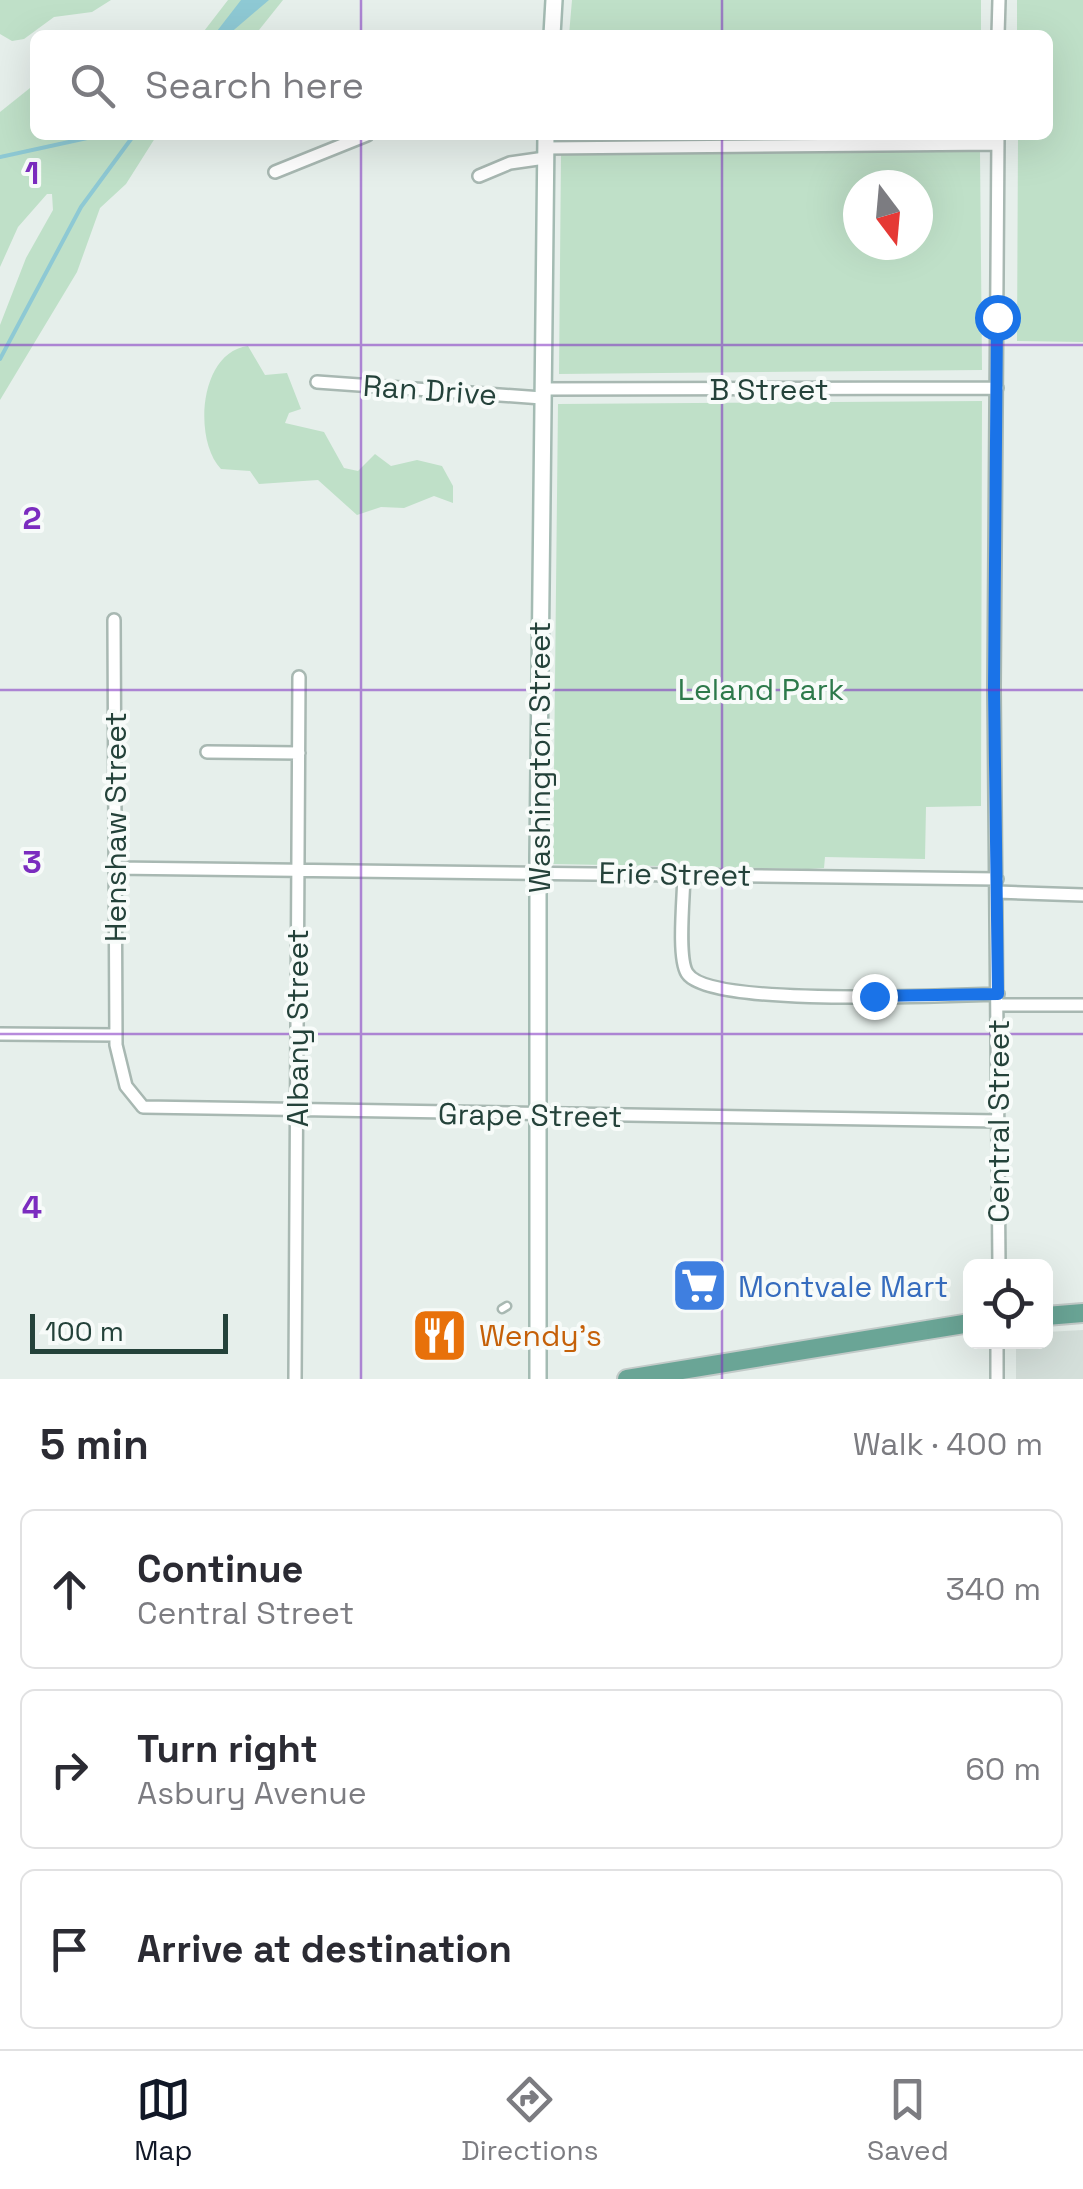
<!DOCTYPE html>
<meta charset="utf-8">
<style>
:root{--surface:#fff;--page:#f2f2f3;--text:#2b2b33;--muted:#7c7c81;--line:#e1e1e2;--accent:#111827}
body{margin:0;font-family:"Space Grotesk",sans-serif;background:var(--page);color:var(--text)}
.controls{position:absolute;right:30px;bottom:30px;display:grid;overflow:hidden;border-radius:15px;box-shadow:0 10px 40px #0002}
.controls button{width:90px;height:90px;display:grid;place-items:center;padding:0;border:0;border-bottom:2px solid var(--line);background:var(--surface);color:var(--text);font:50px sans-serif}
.compass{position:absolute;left:843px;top:170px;width:90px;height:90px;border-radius:50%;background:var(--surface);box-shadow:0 10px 40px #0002;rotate:164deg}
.scale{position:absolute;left:30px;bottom:25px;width:198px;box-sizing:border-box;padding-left:10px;border:5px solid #24423a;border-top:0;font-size:28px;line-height:35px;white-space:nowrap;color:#24423a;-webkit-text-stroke:8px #f7fbf9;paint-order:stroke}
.stop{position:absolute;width:30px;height:30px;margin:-22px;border:8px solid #1a73e8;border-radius:50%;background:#fff}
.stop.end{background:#1a73e8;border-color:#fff;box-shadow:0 2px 10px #0008}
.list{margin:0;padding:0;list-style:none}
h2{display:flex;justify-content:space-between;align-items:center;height:130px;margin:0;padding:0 40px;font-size:42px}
h2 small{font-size:32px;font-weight:400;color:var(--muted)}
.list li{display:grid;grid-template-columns:65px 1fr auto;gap:30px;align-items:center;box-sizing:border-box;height:160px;margin:0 20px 20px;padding:0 20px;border:2px solid var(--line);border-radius:15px}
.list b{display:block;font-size:38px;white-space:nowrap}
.list p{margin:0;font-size:32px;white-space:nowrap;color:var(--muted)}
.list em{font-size:32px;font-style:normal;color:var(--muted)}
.icon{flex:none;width:55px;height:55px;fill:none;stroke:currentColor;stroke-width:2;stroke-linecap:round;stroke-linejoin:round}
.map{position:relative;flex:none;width:1083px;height:1379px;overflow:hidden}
.search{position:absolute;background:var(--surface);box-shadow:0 10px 40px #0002;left:30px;right:30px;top:30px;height:110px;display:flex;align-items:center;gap:25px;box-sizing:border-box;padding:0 35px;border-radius:15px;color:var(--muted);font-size:38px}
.sheet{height:670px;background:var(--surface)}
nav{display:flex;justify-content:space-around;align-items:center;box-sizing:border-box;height:140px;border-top:2px solid var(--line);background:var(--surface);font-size:28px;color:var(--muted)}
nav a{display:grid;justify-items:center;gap:5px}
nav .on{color:var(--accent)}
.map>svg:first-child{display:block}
</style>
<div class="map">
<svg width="1083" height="1379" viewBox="0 0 1083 1379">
<rect width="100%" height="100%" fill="#e6efeb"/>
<path fill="#d4dfda" d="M1083 1330V1379H1016V1342H1046V1332Z"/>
<path fill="#bfe0c8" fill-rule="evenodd" d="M0 0H111L92 12 54 17 24 39 12 41 0 34Z
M228 0H283L255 35H201Z
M572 0H981V35H569Z
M1017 0H1083V342L1017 341 1018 135H1048V35H1017Z
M35 84V135H157L126 184 100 208 77 272 0 400V325L26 258 53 210 52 194H47L18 227 0 267V112Z
M562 135H981V138L562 141Z
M980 151 982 370 559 374 561 154ZM858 185H918V245H858Z
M248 346 265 375 287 373 301 409 289 413 285 423 324 432 344 468 358 471 375 454 391 466 417 460 442 466 453 486V503L434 496 404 508 381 507 357 515 318 480 259 484 250 471 221 469C193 440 199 352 248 346Z
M982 401 981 806 926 807 925 859 825 857 824 868 809 869 553 864 558 404Z"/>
<path fill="#8ec9d4" d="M241 0H269L228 35H214Z"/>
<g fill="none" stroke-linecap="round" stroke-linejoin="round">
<path stroke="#8ec9d4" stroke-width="4" d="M0 157 101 135
M0 359 81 207 134 135"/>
<defs>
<path id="service" d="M502 1309 507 1306"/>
<path id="minor" d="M998 35 999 0
M998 135 994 688 999 1266
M545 148 998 144
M275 172 367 135
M479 176 510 163 545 158
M317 382 542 398
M542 389 997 388
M114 620 116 1045 126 1086 143 1107 998 1121
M207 752 299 753
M114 868 997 879
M684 873C684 894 677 957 687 973 708 1008 952 995 998 994
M997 892 1083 895
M998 1005H1083
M0 1034 116 1035
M295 1379 299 677
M997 1379V1342"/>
<path id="secondary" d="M552 35 554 0
M538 1379V858L546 135"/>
<path id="primary" d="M1046 1316 1083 1313
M627 1379 970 1323"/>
</defs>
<use href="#service" stroke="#a8b8b2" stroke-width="11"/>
<use href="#minor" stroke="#a8b8b2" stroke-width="16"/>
<use href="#secondary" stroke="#a4bbb3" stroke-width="20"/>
<use href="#primary" stroke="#c2cac8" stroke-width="22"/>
<use href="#service" stroke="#fff" stroke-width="6"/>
<use href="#minor" stroke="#fff" stroke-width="11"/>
<use href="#secondary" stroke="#fff" stroke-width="15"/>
<use href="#primary" stroke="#6aa596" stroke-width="18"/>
</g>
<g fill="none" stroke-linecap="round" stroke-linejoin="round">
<path stroke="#1a73e8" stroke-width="12" d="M874 996 998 994 994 688 997 317"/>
</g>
<path fill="none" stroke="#7b2cbf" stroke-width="2.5" stroke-opacity="0.55" d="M361 0V35M722 0V35M361 135V1379M722 135V1379M0 345H1083M0 690H1083M0 1034H1083"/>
<defs>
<symbol id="supermarket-square" viewBox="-11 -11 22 22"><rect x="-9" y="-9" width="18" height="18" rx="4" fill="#3f7fe0" stroke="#f7fbf9"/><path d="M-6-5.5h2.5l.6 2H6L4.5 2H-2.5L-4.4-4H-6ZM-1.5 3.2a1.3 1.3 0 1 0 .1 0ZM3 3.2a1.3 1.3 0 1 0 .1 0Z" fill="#fff"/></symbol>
<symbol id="restaurant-square" viewBox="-11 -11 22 22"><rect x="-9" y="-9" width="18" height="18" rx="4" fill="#e8710a" stroke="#f7fbf9"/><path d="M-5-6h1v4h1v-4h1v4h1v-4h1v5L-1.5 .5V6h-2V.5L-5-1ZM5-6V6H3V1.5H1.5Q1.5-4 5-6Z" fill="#fff"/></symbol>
</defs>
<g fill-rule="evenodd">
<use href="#supermarket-square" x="668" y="1254" width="63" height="63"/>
<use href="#restaurant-square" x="408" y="1304" width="63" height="63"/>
</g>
<g text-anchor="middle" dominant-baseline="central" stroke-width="8" stroke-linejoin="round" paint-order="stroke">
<g font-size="30" fill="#24423a" stroke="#f7fbf9">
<text x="769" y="389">B Street</text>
<text transform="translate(430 390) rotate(4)">Ran Drive</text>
<text transform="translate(539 757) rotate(-90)">Washington Street</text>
<text transform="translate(115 827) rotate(-90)">Henshaw Street</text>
<text transform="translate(675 874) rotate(1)">Erie Street</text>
<text transform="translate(297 1028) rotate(-90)">Albany Street</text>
<text transform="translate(530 1115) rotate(1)">Grape Street</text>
<text transform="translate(998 1121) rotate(-90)">Central Street</text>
</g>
<g font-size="30" fill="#2d7a4b" stroke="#f7fbf9">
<text x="761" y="689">Leland Park</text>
</g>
<g font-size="30" fill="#366cbe" stroke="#f7fbf9" text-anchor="start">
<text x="738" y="1286">Montvale Mart</text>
</g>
<g font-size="30" fill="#c56008" stroke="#f7fbf9" text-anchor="start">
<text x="479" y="1335">Wendy's</text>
</g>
</g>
<g font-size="32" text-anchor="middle" font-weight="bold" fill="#7b2cbf" stroke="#f7fbf9" stroke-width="8" stroke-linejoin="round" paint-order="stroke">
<text x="32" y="184">1</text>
<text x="32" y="529">2</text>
<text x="32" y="873">3</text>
<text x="32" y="1218">4</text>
</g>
</svg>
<div class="controls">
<button><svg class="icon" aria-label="locate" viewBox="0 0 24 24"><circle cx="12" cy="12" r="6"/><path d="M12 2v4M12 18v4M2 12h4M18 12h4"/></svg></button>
</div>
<svg class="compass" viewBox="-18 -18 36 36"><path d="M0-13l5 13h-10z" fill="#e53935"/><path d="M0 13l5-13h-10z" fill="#7c7c81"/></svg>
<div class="scale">100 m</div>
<div class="stop" style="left:997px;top:317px"></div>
<div class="stop end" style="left:874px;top:996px"></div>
<div class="search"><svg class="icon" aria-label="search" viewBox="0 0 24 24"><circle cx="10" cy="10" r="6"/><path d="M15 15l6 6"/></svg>Search here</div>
</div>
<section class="sheet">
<h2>5 min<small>Walk · 400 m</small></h2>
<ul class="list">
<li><svg class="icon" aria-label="ahead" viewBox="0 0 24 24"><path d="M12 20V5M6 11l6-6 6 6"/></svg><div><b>Continue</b><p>Central Street</p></div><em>340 m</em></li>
<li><svg class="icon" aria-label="right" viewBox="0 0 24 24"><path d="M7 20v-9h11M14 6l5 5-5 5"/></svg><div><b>Turn right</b><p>Asbury Avenue</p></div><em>60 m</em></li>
<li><svg class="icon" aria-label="arrive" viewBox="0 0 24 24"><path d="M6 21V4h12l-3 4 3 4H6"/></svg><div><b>Arrive at destination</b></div></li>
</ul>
</section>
<nav>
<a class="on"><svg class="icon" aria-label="map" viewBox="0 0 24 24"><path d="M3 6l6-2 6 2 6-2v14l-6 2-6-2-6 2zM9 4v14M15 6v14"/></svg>Map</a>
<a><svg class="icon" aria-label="directions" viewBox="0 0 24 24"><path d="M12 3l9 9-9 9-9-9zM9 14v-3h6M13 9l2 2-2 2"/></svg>Directions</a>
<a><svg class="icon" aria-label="saved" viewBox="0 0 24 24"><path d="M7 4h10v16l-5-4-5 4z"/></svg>Saved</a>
</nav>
